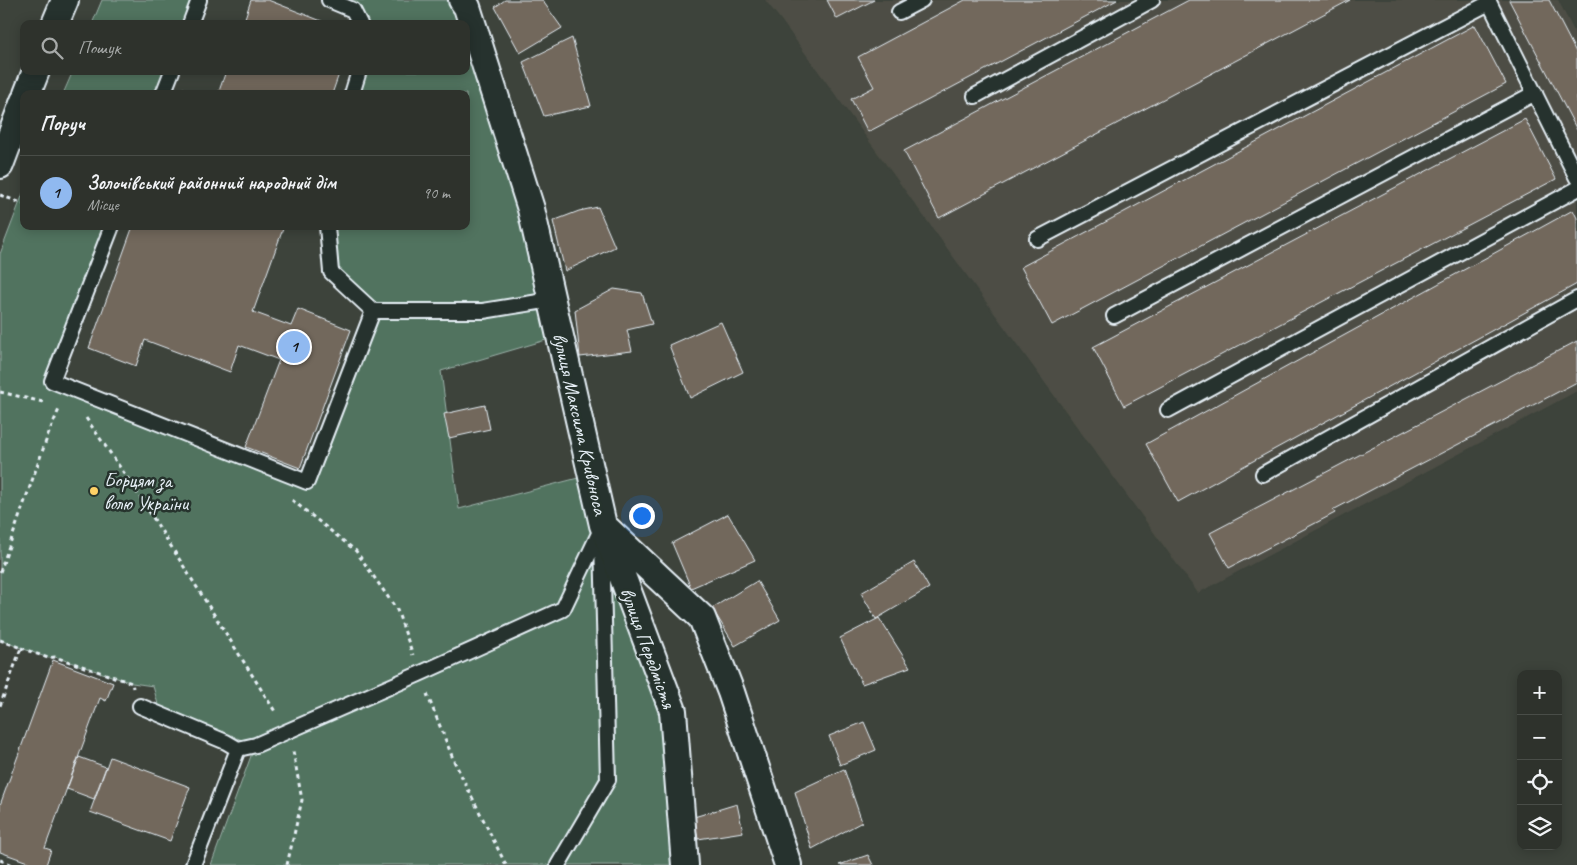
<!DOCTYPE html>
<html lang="uk">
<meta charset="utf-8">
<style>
:root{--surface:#2e322c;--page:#3a3e38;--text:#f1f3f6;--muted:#a7aaa9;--line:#494d48;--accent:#90b9f0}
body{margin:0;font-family:Caveat,sans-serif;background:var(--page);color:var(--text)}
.controls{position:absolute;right:15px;bottom:15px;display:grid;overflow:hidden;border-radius:10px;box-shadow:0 2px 12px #0003}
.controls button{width:45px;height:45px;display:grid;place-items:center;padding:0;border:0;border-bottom:1px solid var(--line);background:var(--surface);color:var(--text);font:25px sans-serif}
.you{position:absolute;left:641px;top:515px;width:18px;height:18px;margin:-12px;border:4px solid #fff;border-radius:50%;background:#1a73e8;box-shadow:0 0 0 8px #1a73e833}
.badge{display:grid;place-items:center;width:32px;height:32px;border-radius:50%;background:var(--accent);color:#111;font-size:16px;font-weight:700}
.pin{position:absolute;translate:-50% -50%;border:2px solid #fff;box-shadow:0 1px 5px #0006}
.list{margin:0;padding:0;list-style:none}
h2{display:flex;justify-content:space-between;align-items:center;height:65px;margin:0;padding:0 20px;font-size:21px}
h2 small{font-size:16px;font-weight:400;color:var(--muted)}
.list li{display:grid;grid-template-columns:32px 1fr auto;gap:15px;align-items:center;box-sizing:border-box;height:75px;padding:0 20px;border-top:1px solid var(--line)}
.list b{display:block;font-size:19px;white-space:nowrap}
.list p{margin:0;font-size:16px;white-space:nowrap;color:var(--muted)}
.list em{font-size:16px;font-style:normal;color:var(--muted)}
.icon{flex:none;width:28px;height:28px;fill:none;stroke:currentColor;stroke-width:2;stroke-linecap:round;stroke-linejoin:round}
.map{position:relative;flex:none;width:1577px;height:865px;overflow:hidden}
.search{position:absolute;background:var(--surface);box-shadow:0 2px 12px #0003;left:20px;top:20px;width:450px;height:55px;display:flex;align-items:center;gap:12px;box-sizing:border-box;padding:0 18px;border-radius:10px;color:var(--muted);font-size:19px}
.panel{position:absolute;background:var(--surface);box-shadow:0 2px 12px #0003;left:20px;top:90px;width:450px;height:140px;border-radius:10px}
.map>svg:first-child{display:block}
</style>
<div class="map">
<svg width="1577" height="865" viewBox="0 0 1577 865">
<rect width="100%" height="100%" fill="#3d433b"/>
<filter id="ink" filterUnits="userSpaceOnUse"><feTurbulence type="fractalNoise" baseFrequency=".02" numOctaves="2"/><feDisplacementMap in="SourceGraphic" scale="10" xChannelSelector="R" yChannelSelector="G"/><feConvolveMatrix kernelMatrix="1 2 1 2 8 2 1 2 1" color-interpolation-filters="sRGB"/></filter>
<g filter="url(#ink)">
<path fill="#4d4e45" d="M765 0H1558L1577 37V391L1198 593 781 20Z"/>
<path fill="#51735e" stroke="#9cb2ab" d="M102 0H199L190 24H92Z
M329 0H448L456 11 460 24H360Z
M466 43 519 209 539 296 486 311H542L546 340 441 371 459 509 582 477 587 519 673 711 685 865H211L255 745 159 708 153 686 132 683 55 657 48 658 0 640V254L24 191V226H112L52 381 307 482 373 312 331 272 327 226H466V94H352L359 71H466Z
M73 71H172L163 94H63Z"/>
<path fill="#72675c" stroke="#e8f1f8" d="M251 0H268L329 24H243Z
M505 0H542L562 28 520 53 495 7Z
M827 0H874L837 19Z
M965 0H1117L868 132 851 99 874 87 858 57Z
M1189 0H1350L939 218 904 151Z
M1509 0H1549L1577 54V130Z
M1475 25 1506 84 1052 325 1021 267Z
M572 38 591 106 544 116 523 62Z
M226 71H340L332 94H218Z
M183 88 198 94H181Z
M1525 119 1556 179 1124 406 1093 347Z
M598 207 615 247 565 271 553 221 579 211Z
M1573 210 1577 218V284L1178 502 1146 444Z
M133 226H284L253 312 291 326 298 309 351 330 300 468 246 447 279 360 239 345 230 372 145 340 136 366 89 348Z
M614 289 642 293 652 324 627 330 632 351 580 357 575 310Z
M721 322 743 372 690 398 669 345Z
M1577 341V382L1333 510 1335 513 1229 568 1210 533Z
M485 405 490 429 449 438 444 414Z
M728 514 755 560 691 588 672 543Z
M914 562 929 588 876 619 861 593Z
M757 581 780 620 735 646 712 608Z
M879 618 910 667 862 684 840 638Z
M53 660 113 683 106 701 100 698 45 848 51 850 46 865H36L0 852V805Z
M864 722 876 750 840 765 829 736Z
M79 757 106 767 94 799 67 789Z
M110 757 190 787 170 841 90 812Z
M844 769 862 822 812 849 795 792Z
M737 804 743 832 698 839 694 817Z
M868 855 873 865H839Z"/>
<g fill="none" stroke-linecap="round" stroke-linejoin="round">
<defs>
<path id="lane" d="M329 0 353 10 360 24
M1488 0 1577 178
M899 12 922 0
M190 24 199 0
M163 94 172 71
M352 94 359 71
M975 96 1152 0
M112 226 52 381 307 482 373 311
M327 226 331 272 373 311H483L551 300
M1037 239 1489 3
M1114 316 1535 93
M1168 410 1577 189
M1263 474 1577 299
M140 706 226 742 238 749 193 865
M238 749 256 745 288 731 419 674 563 609 603 525
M558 865 608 780 602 540"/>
<path id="street" d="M462 0 467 7 531 209 603 525 673 711 685 865
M55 24 65 0
M27 94 36 71
M0 165 24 101
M607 529 702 618 731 692 788 865"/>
</defs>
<use href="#lane" stroke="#e8f1f8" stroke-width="18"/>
<use href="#street" stroke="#e8f1f8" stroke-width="30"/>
<path stroke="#e8f1f8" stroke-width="3" stroke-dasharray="4 4" stroke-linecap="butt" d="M0 195 24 204
M0 392 43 402
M86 418 135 489 276 713
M292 500 356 551 397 610 413 655
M0 572 48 435 60 407
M0 640 21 648 0 706
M21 648 48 658 55 657 132 683 133 688
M427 694 454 761 506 865
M0 860 13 865
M287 865 302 800 293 751"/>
<use href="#lane" stroke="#26332d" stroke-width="14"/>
<use href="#street" stroke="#26332d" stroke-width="26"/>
</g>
</g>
<circle fill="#ffd166" stroke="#26332d" stroke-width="2" cx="94" cy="491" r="5"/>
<g text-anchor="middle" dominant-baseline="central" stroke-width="5" stroke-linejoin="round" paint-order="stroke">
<g font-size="20" fill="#e8f1f8" stroke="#26332d">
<text transform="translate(580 424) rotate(77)">вулиця Максима Кривоноса</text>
<text transform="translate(648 648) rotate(70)">вулиця Передмістя</text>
</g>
<g font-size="20" fill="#e8f1f8" stroke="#26332d" text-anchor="start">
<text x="104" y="480">Борцям за<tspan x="104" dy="23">волю України</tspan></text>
</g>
</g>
</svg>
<div class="controls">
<button>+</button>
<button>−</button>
<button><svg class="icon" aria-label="locate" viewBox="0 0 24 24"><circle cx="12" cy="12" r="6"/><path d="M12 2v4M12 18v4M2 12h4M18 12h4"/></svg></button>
<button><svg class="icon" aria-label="layers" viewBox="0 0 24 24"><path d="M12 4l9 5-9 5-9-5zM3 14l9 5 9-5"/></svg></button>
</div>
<div class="you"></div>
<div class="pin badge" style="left:294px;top:347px">1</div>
<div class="search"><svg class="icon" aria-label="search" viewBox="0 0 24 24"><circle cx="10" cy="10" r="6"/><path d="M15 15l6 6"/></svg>Пошук</div>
<section class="panel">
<h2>Поруч<small></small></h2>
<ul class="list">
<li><span class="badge">1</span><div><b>Золочівський районний народний дім</b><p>Місце</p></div><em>90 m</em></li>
</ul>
</section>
</div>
